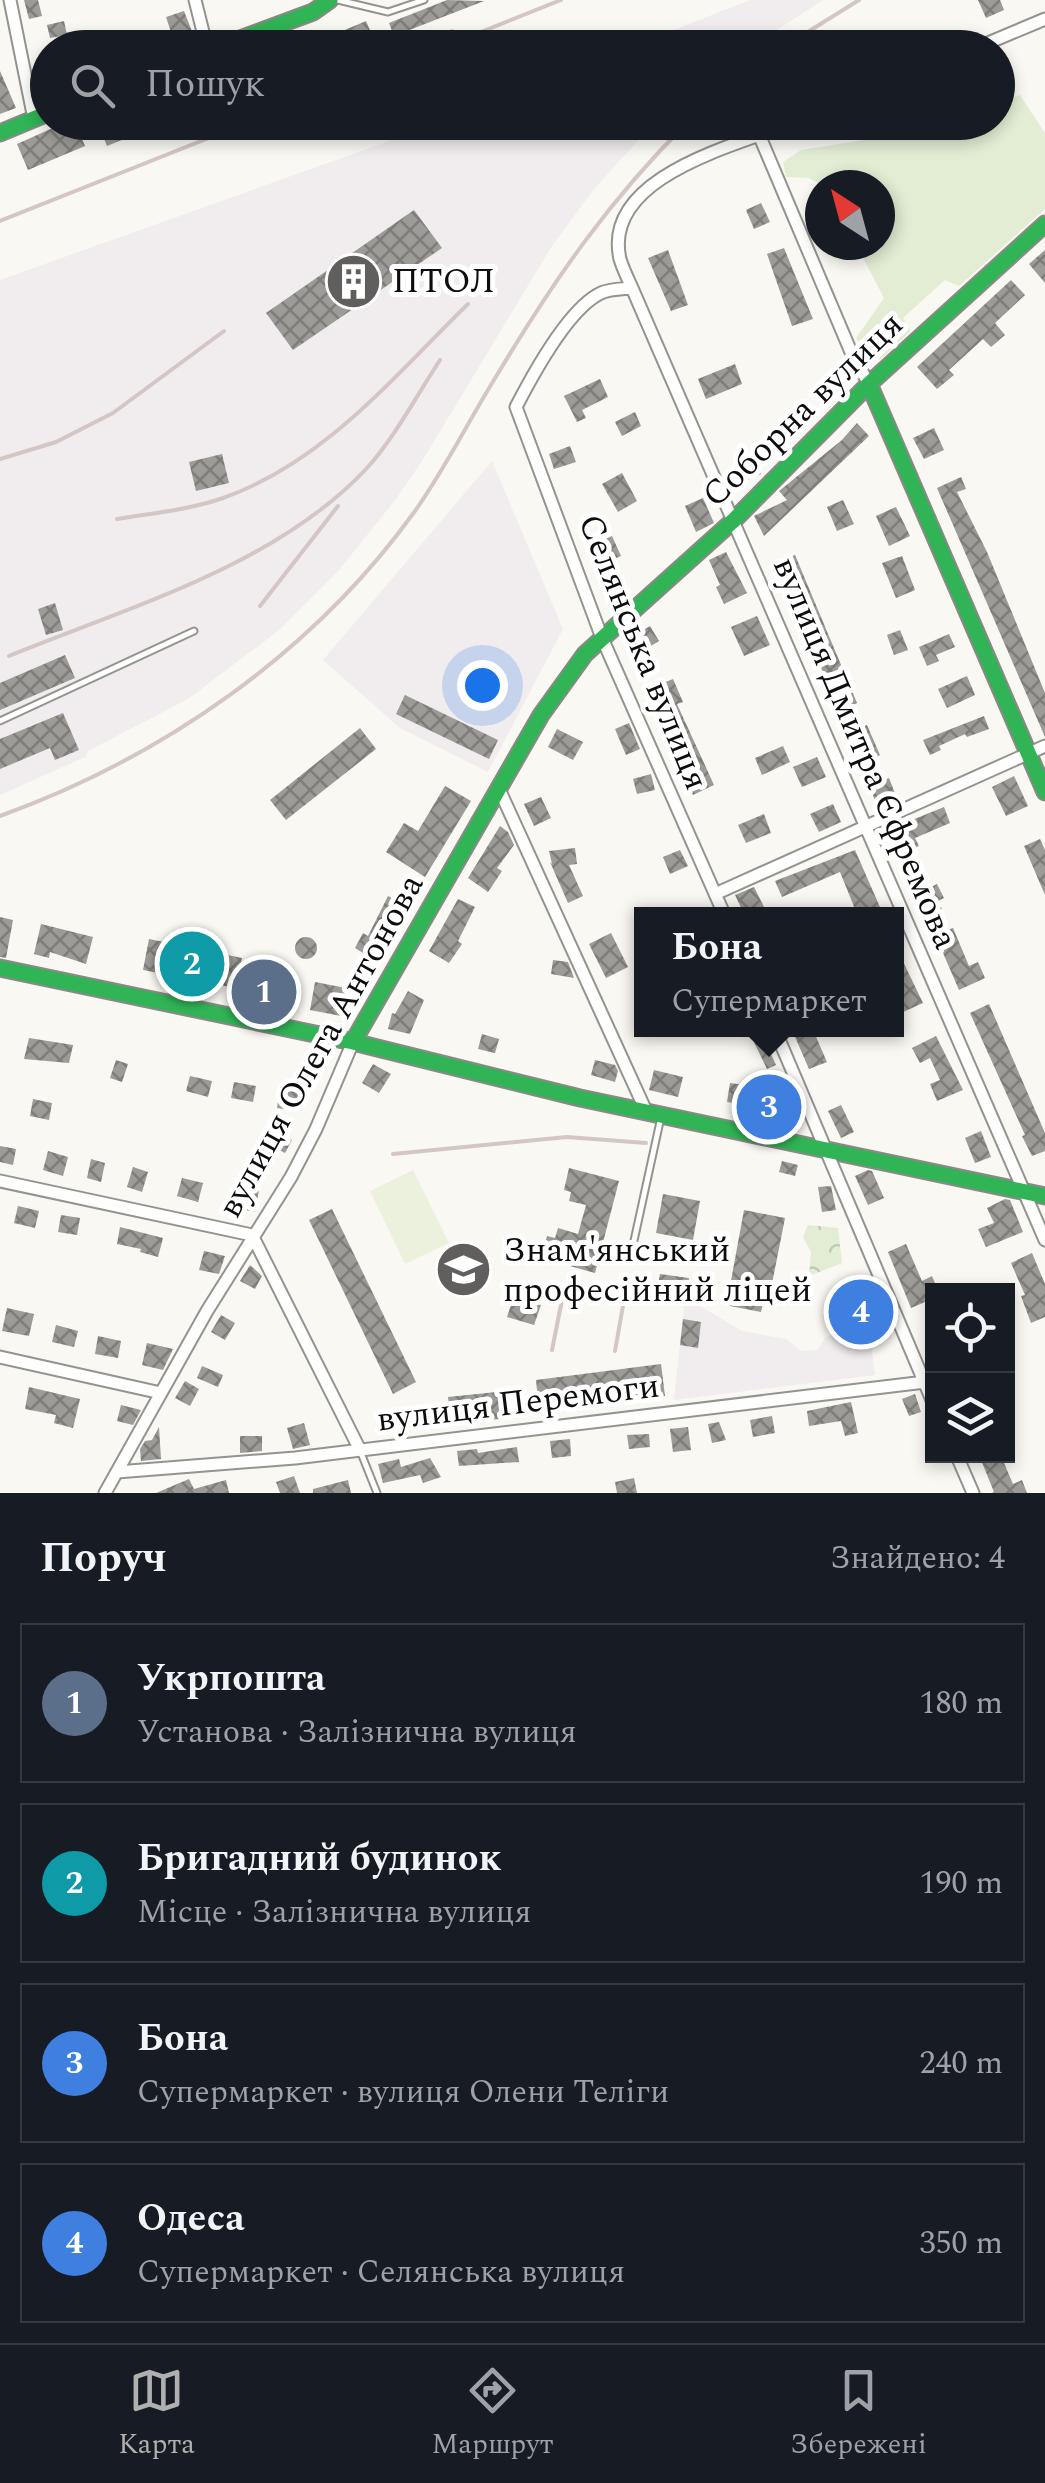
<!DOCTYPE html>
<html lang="uk">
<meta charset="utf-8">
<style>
:root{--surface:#171b24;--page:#242831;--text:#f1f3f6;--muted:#9ea1a6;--line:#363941;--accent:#b0b0b1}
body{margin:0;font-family:Spectral,serif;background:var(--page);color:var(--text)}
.controls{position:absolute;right:30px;bottom:30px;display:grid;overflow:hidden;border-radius:0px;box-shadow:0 5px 15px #0003}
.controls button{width:90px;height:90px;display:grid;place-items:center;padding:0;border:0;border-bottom:2px solid var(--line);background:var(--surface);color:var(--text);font:50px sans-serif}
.compass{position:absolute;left:805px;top:170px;width:90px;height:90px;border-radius:50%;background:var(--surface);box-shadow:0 5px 15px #0003;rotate:324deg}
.you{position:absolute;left:482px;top:685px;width:35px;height:35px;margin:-25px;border:8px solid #fff;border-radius:50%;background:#1a73e8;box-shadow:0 0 0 15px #1a73e833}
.badge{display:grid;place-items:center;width:65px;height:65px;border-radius:50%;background:var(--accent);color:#fff;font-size:32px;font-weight:700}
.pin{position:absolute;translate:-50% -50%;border:5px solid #fff;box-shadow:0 2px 10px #0006}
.popup{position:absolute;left:634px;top:907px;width:270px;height:130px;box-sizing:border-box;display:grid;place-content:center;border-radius:0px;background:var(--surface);filter:drop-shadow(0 2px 8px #0005);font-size:32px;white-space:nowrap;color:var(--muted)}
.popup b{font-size:38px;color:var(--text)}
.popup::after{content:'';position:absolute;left:50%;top:100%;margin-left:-20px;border:20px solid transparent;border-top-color:var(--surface)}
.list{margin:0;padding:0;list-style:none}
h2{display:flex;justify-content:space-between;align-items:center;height:130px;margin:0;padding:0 40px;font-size:42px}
h2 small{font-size:32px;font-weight:400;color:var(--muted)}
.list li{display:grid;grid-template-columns:65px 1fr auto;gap:30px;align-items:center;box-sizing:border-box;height:160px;margin:0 20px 20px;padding:0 20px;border:2px solid var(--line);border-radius:0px}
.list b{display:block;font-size:38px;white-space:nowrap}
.list p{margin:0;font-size:32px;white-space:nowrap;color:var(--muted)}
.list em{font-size:32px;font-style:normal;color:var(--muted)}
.icon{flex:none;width:55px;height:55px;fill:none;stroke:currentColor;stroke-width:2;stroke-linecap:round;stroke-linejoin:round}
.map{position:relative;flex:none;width:1045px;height:1493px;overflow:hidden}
.search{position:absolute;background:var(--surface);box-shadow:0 5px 15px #0003;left:30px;right:30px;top:30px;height:110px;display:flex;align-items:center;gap:25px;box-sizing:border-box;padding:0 35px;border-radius:55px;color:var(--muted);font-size:38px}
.sheet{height:850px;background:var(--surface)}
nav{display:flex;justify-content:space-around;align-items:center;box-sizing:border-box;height:140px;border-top:2px solid var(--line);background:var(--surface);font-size:28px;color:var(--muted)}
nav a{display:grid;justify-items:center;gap:5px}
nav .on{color:var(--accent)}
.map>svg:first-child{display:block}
</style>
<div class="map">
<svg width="1045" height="1493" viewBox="0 0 1045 1493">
<defs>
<pattern id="park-crowns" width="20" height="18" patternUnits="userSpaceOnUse" patternTransform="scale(2.5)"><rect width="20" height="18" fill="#e3edd4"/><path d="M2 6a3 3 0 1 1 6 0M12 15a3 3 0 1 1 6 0" fill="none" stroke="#c2cab5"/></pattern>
<pattern id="building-cross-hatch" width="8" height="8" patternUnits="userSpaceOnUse" patternTransform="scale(2.5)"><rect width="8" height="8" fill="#9d9b97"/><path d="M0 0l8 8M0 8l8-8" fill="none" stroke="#7e7d7a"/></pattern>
</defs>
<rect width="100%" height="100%" fill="#faf8f2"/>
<path fill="#f1ecee" d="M750 0H823L751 47H630Z
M440 123H654L594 189 552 246 422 461 396 499 339 570 278 631 188 699 88 751 85 757 0 795V280Z
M492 461 563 629 488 772 400 728 323 660Z
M685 1297 742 1331 786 1339 801 1351 818 1350 825 1337 869 1328 875 1375 674 1400Z"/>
<path fill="#e3edd4" d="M1020 95 1045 133V209L959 286 945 280 903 318 911 331 881 359 869 362 856 338 884 298 856 245H880V185H821L809 178 786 177 783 162 801 150 883 137 931 123 998 122V102Z"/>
<path fill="url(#park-crowns)" d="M808 1225 838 1228 842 1263 809 1276 811 1252 803 1237Z"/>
<path fill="#ecf1dd" d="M413 1170 449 1243 405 1264 370 1191Z"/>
<path fill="url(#building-cross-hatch)" d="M24 0H38L42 16 29 19Z
M447 0 484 1 394 36 389 23Z
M978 0H1000L1004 10 986 18Z
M184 11 193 34 174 41 166 17Z
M64 21 67 35 50 38 47 25Z
M366 21 373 37 347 48H302Z
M0 71 16 108 0 114Z
M66 122H75L85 146 28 170 17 144Z
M122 122H163V123L107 146 101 131Z
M761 203 770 222 754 229 746 210Z
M414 210 442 248 293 350 266 313Z
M784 248 813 319 792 326 767 254Z
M668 250 688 305 671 311 648 258Z
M1045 250V283L1029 264Z
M1011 280 1025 295 995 323 1005 335 991 347 983 339 949 370 954 375 937 389 917 367Z
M735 364 742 384 706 399 698 379Z
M834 376 843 394 820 405 812 387Z
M600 379 608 397 582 410 586 418 577 422 564 396Z
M635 412 641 426 622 436 615 422Z
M857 423 869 436 764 536 754 516 787 500 779 491 842 440Z
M934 428 944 450 924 459 913 438Z
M570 446 576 462 554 469 549 454Z
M222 454 229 483 196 491 189 462Z
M753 454 761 474 743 482 735 462Z
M622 473 637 501 618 512 602 484Z
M961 477 966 489 957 492 987 552 1045 693V737L937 488Z
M703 498 714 523 696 532 685 506Z
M843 500 854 524 837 531 827 507Z
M896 507 910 536 889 546 876 516Z
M612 536 621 556 595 567 587 547Z
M726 552 747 593 724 604 716 587 720 585 709 560Z
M795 555 857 703 839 711 777 563Z
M902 556 915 590 896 598 882 563Z
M55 603 63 630 46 635 38 609Z
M757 616 770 645 744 656 731 627Z
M650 626 659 641 639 653 630 638Z
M900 630 908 650 894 655 887 635Z
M949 634 955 647 936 655 939 661 927 666 919 647Z
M65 655 75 678 0 710V683Z
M967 676 975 695 947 708 938 689Z
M673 679 683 702 677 704 714 785 693 795 646 690Z
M405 695 498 740 489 759 396 714Z
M63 713 79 750 55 760 50 748 0 769V739Z
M984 716 989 729 967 737 965 734 939 746 941 750 930 755 923 740Z
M629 723 640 749 626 755 615 729Z
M867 725 880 755 862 764 849 733Z
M360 728 376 749 286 820 270 800Z
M557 729 583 742 573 760 548 747Z
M783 746 790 762 762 775 755 758Z
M817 757 826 777 802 787 793 767Z
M651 774 655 790 637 794 633 779Z
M1014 776 1028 806 1006 816 992 787Z
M889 778 898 801 879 810 869 786Z
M445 786 471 801 425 877 386 852 404 823 418 831Z
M541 797 551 818 534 826 524 804Z
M833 804 841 822 819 832 810 814Z
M944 807 950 823 915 838 919 846 900 854 890 829Z
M764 814 771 833 746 843 738 825Z
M500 826 508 832 514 845 497 868 502 871 488 892 468 878Z
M1040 839 1045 850V895L1024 846Z
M575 848 577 864 569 865 583 896 568 903 550 862 552 864 549 851Z
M680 850 688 866 670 874 663 857Z
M855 850 883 914H857L840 872 782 897 775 881Z
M937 884 944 898 938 901 942 909 928 916 918 894Z
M754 887 766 911 744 914 735 895Z
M388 896 406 905 376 961 355 948 363 933 368 936Z
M458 899 475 907 458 941 462 944 449 963 429 951Z
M0 917 13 920 6 958 0 957Z
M41 924 93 937 86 964 50 952 49 958 34 954Z
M953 928 969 966 978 962 985 978 959 990 937 939V935Z
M611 933 628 967 606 978 589 944Z
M295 948a11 11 0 1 1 22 0a11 11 0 1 1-22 0Z
M149 939 242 958 236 988 143 970Z
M896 947 923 1003 901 1013 896 1004Z
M553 960 568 962 574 978 551 974Z
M315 982 346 988 341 1016 310 1010Z
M254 983 277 987 274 1002 251 998Z
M408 991 424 1000 410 1034 388 1029 392 1013 395 1014Z
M989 1004 1045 1133V1151L1032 1156 1022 1136 1025 1135 970 1013Z
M748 1030H760L776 1065 767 1069Z
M792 1030H813L827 1062 809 1069Z
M482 1034 499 1039 495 1053 478 1049Z
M936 1036 963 1090 937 1101 930 1084 940 1080 930 1058 920 1063 912 1048Z
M29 1038 73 1045 69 1063 24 1059Z
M116 1060 128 1064 122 1082 110 1078Z
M595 1060 615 1065 618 1071 615 1082 591 1075Z
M373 1064 391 1074 379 1093 362 1083Z
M654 1070 683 1077 678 1097 649 1090Z
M190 1076 212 1081 208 1097 186 1091Z
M234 1082 256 1086 253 1102 231 1098Z
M730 1083 744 1085 743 1093 783 1101 779 1119 755 1114 756 1106 727 1102Z
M280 1090 300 1092 297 1111 277 1108Z
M33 1099 52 1103 49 1120 30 1116Z
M841 1105 854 1132 841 1138 828 1111Z
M275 1131 292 1140 285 1153 268 1144Z
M981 1131 991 1157 975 1163 965 1138Z
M0 1146 16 1149 13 1165 0 1162Z
M48 1151 68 1157 63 1176 43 1170Z
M91 1159 105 1163 101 1182 87 1178Z
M782 1161 798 1165 795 1176 779 1172Z
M133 1167 148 1172 142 1192 127 1187Z
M569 1168 619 1181 595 1273 541 1258 547 1236 555 1238 558 1228 578 1234 586 1205 569 1201 571 1192 564 1190Z
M868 1170 872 1171 884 1198 868 1205 855 1176Z
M182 1178 203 1183 198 1202 177 1196Z
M237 1186 259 1190 255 1212 233 1207Z
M831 1186 836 1210 822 1212 818 1187Z
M663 1194 700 1201 693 1240 656 1233Z
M1005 1199 1010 1200 1023 1232 986 1247 978 1229 994 1223 987 1208Z
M18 1206 39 1211 35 1228 14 1223Z
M332 1209 416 1382 393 1394 309 1220Z
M744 1210 785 1218 768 1304 763 1303 761 1312 730 1306 732 1298 728 1297Z
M61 1215 80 1218 77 1235 58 1232Z
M120 1227 163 1238 158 1257 140 1252 141 1249 117 1244Z
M906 1244 922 1281 932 1276 938 1290H932V1299L911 1308 888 1252Z
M204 1251 225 1256 219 1274 199 1270Z
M1032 1253 1045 1284V1317L1031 1323 1021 1296 1025 1295 1011 1263Z
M250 1265 262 1276 255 1289 240 1281Z
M660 1274 689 1278 687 1290 658 1284Z
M514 1296 541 1305 534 1325 507 1317Z
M863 1296 875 1321 858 1329 846 1304Z
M7 1308 34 1314 29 1336 2 1331Z
M221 1315 235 1323 225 1340 211 1332Z
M683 1319 701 1322 698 1348 680 1345Z
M56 1325 78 1331 74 1347 52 1342Z
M98 1336 121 1341 118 1358 95 1354Z
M147 1343 173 1349 163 1370 142 1365Z
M661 1364 665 1396 539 1412 536 1380Z
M202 1366 223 1375 218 1387 197 1378Z
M185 1381 199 1389 190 1406 175 1398Z
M29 1387 80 1399 73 1428 54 1423 56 1415 25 1409Z
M506 1391 509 1418 451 1424 448 1397Z
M915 1394 921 1412 909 1416 902 1399Z
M851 1402 858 1433 845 1436 841 1421 809 1426 807 1411Z
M121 1405 141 1410 133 1425 117 1421Z
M772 1416 775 1433 753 1437 750 1420Z
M719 1422 726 1440 712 1443 708 1424Z
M304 1423 310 1445 293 1449 287 1428Z
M159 1427 161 1459 141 1461 140 1449 145 1441 152 1440Z
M688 1427 691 1450 673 1452 670 1429Z
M649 1434 650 1447 629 1449 627 1435Z
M240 1436H262V1451L240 1453Z
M570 1439 571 1456 552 1458 550 1441Z
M517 1447 519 1462 459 1466 457 1451 477 1449 478 1453Z
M992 1456H1001L1013 1484 1022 1480 1027 1493H992L994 1492 981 1460Z
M430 1458 441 1477 423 1483 420 1475 383 1483 378 1464 399 1459 401 1467Z
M294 1476 300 1493H280L276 1482Z
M634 1478 637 1493H617L615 1482Z
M189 1479 194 1489 226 1480 229 1493H156Z
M348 1480 351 1493H313V1489Z"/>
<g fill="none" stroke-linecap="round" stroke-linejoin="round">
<defs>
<path id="lane" d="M338 0 388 12 424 0
M0 721 194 631
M630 1259 661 1117
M361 1453 377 1493"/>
<path id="street" d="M10 0 34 119
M195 0 207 48
M976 48 1045 19
M760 137 851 352 869 384
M632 288 1045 1240
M499 789 646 1111
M715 894 1045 746
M724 914 602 638 516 407C532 376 569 308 601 293 609 289 623 289 632 288 628 279 623 269 620 259 601 175 742 144 795 122
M775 1030 932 1400
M0 1181 252 1235 360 1450
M0 1357 161 1393
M957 1456 973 1493
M117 1472 295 1458 925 1382
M105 1493 207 1311 291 1177 316 1129 353 1042"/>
<path id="fast" d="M216 48 313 12 330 0
M0 133 48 113
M869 384 1045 792
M0 968 353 1042 580 1098 1045 1196
M353 1042 541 715 585 654 734 520 869 384 1045 224"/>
</defs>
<use href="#lane" stroke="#949390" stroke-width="9"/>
<use href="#street" stroke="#949390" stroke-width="15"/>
<use href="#fast" stroke="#8a8987" stroke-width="19"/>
<use href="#lane" stroke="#fefefd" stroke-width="5"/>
<use href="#street" stroke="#fefefd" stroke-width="11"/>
<use href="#fast" stroke="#30b455" stroke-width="15"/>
<path stroke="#d5c6c6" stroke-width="4" d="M411 48 452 31
M441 48 561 0
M782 48 859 0
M0 221 249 122
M0 459 56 442 113 413 224 331
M117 519C152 513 189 510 223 498 325 462 393 377 468 304
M260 606 338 506
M9 656C129 607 277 565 367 468 395 437 417 395 440 360
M0 816C163 757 313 653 415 511 446 467 469 420 497 375 554 280 609 200 688 122
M393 1154 567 1137 646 1143
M552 1350 564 1290
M615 1351 624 1300"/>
</g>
<defs>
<symbol id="building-disc" viewBox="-11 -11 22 22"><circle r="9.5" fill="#605f5d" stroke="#fff"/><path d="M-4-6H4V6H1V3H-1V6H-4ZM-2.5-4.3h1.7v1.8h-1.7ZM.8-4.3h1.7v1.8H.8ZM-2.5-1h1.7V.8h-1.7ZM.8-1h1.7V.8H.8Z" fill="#fff"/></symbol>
<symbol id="university-disc" viewBox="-11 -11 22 22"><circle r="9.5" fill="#605f5d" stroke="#fff"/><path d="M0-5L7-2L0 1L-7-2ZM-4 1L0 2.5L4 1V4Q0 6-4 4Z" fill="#fff"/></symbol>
</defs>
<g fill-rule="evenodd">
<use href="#building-disc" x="322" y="250" width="63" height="63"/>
<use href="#university-disc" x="432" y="1238" width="63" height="63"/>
</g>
<g text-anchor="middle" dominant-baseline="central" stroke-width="10" stroke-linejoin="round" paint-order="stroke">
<g font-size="35" fill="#0d0d0d" stroke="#fff" text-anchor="start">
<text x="392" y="281">ПТОЛ</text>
<text x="503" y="1250">Знам'янський<tspan x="503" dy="40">професійний ліцей</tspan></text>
</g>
<g font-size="35" fill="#0d0d0d" stroke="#fff">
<text transform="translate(803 410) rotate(-44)">Соборна вулиця</text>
<text transform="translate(643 652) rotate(68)">Селянська вулиця</text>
<text transform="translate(865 753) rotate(67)">вулиця Дмитра Єфремова</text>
<text transform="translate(321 1046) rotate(-61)">вулиця Олега Антонова</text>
<text transform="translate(518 1403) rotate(-7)">вулиця Перемоги</text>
</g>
</g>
</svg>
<div class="controls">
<button><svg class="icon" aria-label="locate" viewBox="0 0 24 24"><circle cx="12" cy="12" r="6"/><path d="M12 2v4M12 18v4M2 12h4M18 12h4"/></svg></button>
<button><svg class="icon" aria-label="layers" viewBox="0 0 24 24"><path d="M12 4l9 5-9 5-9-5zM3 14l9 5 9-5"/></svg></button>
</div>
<svg class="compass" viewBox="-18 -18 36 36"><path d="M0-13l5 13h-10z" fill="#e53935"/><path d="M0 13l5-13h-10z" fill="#9ea1a6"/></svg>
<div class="you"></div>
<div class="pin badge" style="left:264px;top:992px;background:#5c6f8a">1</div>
<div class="pin badge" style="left:192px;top:964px;background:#0f9aa8">2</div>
<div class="pin badge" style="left:769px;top:1107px;background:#3f7fe0">3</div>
<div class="popup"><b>Бона</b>Супермаркет</div>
<div class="pin badge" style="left:861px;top:1312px;background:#3f7fe0">4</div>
<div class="search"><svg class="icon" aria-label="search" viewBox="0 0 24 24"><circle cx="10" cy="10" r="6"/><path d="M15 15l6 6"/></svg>Пошук</div>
</div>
<section class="sheet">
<h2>Поруч<small>Знайдено: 4</small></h2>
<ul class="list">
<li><span class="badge" style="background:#5c6f8a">1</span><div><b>Укрпошта</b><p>Установа · Залізнична вулиця</p></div><em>180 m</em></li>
<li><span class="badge" style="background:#0f9aa8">2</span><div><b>Бригадний будинок</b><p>Місце · Залізнична вулиця</p></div><em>190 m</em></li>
<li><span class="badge" style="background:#3f7fe0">3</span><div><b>Бона</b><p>Супермаркет · вулиця Олени Теліги</p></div><em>240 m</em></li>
<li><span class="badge" style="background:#3f7fe0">4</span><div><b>Одеса</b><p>Супермаркет · Селянська вулиця</p></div><em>350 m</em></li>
</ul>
</section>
<nav>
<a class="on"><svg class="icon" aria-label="map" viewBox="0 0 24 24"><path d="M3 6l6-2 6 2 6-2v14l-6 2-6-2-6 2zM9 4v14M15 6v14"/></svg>Карта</a>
<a><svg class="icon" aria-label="directions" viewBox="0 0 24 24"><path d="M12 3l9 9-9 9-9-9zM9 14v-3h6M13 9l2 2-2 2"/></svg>Маршрут</a>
<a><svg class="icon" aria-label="saved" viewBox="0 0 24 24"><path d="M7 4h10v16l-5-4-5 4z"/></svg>Збережені</a>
</nav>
